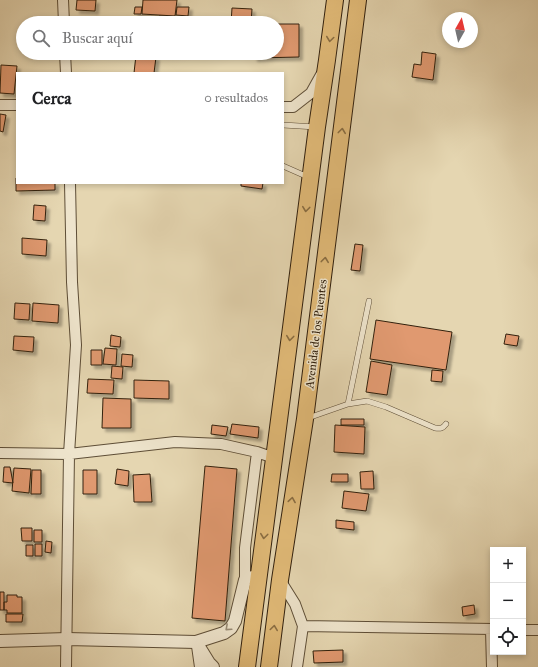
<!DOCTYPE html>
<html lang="es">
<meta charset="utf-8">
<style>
:root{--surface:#fff;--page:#f2f2f2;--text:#202124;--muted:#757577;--line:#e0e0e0}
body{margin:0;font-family:"IM FELL Great Primer",serif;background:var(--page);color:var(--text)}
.controls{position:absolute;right:12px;bottom:12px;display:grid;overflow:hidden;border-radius:0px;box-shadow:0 2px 6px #0003}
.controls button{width:36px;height:36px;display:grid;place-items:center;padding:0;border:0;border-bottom:1px solid var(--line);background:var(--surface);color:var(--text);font:20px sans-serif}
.compass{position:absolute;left:442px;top:12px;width:36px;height:36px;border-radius:50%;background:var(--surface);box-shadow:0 2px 6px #0003;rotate:8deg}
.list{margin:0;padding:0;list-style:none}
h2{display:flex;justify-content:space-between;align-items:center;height:52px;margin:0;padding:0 16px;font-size:17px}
h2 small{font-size:13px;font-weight:400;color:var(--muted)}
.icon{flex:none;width:22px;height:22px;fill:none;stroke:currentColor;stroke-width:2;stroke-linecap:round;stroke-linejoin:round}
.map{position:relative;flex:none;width:538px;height:667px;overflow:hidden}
.search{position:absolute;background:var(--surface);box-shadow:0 2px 6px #0003;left:16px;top:16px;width:268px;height:44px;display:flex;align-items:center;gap:10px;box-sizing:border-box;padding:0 14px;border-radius:22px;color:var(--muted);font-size:15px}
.panel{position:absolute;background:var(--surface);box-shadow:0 2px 6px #0003;left:16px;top:72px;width:268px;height:112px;border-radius:0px}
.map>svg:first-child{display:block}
</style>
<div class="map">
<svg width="538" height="667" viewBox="0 0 538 667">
<defs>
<filter id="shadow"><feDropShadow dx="3.5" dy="3.5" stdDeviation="1" flood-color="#0004"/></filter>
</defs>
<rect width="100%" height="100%" fill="#e5d6b1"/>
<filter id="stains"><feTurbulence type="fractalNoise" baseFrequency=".005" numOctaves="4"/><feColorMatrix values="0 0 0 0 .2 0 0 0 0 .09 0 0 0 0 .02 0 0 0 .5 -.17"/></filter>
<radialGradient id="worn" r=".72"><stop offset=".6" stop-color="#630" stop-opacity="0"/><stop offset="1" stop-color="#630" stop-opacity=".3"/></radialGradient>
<path fill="#e0996f" stroke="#31200e" filter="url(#shadow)" d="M77 0H96L95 11 76 10Z
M143 0H177L175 16 142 14Z
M135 7H142L141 14H134Z
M177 7H189L188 16 176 15Z
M232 8 252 9 251 23H231Z
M159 16 175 17V23H158Z
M277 24H299V57L254 58V53H277Z
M422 52 436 54 433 80 412 77 414 64 421 65Z
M136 55 156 57 154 73H134Z
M1 65 17 66 14 94 0 93Z
M0 114 6 115 3 132 0 131Z
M16 178H17V183H55V190L16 191Z
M241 183H263L262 189 241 186Z
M34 205 46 206 45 221 33 220Z
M22 238 47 240 46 256 22 254Z
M355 244 363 245 360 271 351 270Z
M15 303 30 304 29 320 14 319Z
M33 303 59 305 58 323 32 321Z
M376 320 452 332 446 370 370 359Z
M506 334 519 336 517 346 504 344Z
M111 335 121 337 120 347 110 346Z
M14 336 34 337 33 352 13 350Z
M105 348 117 349 116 365 103 364Z
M91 350H102V365H91Z
M122 354 133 355 132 367 121 366Z
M371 361 392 365 387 395 366 392Z
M112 366 123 367 122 379 111 378Z
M432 370 443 371 442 382 431 381Z
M88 379 114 380 113 394 87 393Z
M134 380 169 381V399L134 398Z
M103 398 131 399V428H102Z
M341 419H364V425H341Z
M232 424 259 427 258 438 230 434Z
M212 425 228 427 226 436 211 434Z
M335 425 365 427 364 454 334 452Z
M205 466 237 469 225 621 192 618Z
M4 467H10L13 483 3 482Z
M14 468 31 469 29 493 12 491Z
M117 469 129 471 128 486 115 484Z
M32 470H41V494H31Z
M83 470H97V494H83Z
M373 471 374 489H361L360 472Z
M150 474 152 502H134L133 475Z
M332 474H348V482H331Z
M344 491 369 494 366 511 342 508Z
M336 520 354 522V530L336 528Z
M21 528H32V541H22Z
M34 530H42V542H34Z
M46 541 52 542 51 553 45 552Z
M35 544H42V556H35Z
M26 545H33V556H26Z
M0 592H4V610H0Z
M7 595H17V597H22V613H7V610H4V602H7Z
M474 605 475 614 463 616 462 607Z
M6 614H23L22 622H6Z
M343 650V662L314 663 313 651Z"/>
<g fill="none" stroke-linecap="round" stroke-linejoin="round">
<defs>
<path id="service" d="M283 125 316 127
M283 166 308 177
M348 404 369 301
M308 418 348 404 367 401 386 407 435 428C441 429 443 428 446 424"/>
<path id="minor" d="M63 0 64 23
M65 53 66 73
M0 105H17
M283 107H293L311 93 321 75
M0 453 69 454 175 442 221 444 257 452 274 458
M245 580V548L257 452
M280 580 295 604 303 626 297 667
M303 626 493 629
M491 629 492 667
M523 630H538
M197 646 200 667
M66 667 69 454 76 345 72 282 70 183"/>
<path id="tertiary" d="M0 641 67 639 196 642 224 633 231 628 235 621 245 580 248 578 259 576
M196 642 209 663 213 667"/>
<path id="primary" d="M247 667 317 127 327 60 335 0
M269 667 280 580 305 419 358 0"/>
</defs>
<use href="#service" stroke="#5e4e37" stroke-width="6"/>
<use href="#minor" stroke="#5e4e37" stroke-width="12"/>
<use href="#tertiary" stroke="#5e4e37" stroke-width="14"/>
<use href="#primary" stroke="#31200e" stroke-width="18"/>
<use href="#service" stroke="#eee4cc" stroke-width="5"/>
<use href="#minor" stroke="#eee4cc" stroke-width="10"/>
<use href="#tertiary" stroke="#eee4cc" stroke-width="12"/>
<use href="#primary" stroke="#e2bb78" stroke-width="16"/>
</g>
<defs><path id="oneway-chevron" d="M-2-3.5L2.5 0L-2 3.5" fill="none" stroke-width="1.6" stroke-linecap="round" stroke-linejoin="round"/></defs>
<g stroke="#8a6e43">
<use href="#oneway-chevron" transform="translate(330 39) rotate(98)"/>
<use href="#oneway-chevron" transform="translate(342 131) rotate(-83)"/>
<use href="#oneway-chevron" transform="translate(306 209) rotate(97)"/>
<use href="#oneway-chevron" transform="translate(325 260) rotate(-83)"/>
<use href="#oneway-chevron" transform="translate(290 338) rotate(97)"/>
<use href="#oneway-chevron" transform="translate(292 500) rotate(-81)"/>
<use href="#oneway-chevron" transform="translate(264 536) rotate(97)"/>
<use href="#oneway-chevron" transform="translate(274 628) rotate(-82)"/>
</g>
<use stroke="#998c76" href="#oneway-chevron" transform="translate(228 628) rotate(138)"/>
<g text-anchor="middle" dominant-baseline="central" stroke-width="3" stroke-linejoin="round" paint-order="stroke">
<g font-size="12" fill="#31200e" stroke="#eee4cc">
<text transform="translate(316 334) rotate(-83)">Avenida de los Puentes</text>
</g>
</g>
<rect width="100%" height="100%" filter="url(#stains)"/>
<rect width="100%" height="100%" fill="url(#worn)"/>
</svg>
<div class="controls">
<button>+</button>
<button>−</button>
<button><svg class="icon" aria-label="locate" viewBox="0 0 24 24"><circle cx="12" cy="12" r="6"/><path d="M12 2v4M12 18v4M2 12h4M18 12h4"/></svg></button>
</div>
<svg class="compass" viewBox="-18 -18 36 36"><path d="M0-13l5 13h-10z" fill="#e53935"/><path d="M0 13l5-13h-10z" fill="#757577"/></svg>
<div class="search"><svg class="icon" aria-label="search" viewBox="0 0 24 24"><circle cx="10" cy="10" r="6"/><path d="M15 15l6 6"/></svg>Buscar aquí</div>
<section class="panel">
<h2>Cerca<small>0 resultados</small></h2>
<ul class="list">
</ul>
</section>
</div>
